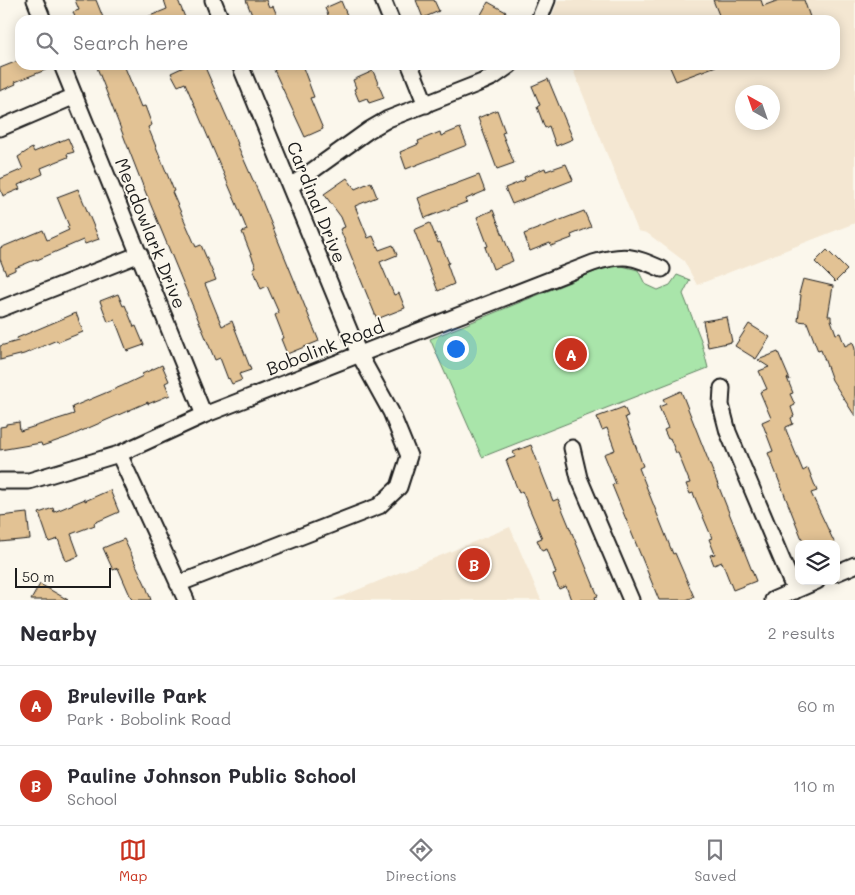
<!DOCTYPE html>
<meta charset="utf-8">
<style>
:root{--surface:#fff;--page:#f7f7f7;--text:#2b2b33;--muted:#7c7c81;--line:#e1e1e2;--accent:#c8321e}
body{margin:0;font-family:Mali,sans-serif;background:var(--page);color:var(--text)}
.controls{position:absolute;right:15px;bottom:15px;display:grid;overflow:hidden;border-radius:10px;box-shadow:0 2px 12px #0003}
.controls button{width:45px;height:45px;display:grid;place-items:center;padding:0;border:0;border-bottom:1px solid var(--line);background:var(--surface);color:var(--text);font:25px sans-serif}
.compass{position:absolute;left:735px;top:85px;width:45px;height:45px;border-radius:50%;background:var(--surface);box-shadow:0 2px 12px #0003;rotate:320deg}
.scale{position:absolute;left:15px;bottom:12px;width:96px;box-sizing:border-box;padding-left:5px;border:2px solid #1c1c1c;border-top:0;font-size:14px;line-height:18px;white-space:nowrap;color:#1c1c1c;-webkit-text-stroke:4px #fbf7ec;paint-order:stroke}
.you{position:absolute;left:455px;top:348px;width:18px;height:18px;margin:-12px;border:4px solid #fff;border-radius:50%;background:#1a73e8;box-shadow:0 0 0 8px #1a73e833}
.badge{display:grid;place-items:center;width:32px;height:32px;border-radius:50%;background:var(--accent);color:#fff;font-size:16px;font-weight:700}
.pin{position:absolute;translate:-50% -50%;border:2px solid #fff;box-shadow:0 1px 5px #0006}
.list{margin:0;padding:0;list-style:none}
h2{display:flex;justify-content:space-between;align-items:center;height:65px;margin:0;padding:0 20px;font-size:21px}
h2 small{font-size:16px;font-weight:400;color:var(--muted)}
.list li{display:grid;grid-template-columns:32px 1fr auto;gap:15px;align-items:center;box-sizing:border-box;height:80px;padding:0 20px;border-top:1px solid var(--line)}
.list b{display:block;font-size:19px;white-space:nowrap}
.list p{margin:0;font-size:16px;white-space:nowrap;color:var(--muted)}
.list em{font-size:16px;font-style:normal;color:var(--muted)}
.icon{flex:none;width:28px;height:28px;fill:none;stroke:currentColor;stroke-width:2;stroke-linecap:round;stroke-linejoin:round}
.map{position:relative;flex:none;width:855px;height:600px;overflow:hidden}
.search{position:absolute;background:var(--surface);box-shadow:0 2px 12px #0003;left:15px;right:15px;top:15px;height:55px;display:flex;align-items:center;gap:12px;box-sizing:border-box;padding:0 18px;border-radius:15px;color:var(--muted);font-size:19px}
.sheet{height:225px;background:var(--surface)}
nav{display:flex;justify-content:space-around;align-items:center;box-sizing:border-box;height:70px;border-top:1px solid var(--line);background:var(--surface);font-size:14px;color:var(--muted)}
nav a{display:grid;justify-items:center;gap:2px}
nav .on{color:var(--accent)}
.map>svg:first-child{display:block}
</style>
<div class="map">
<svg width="855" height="600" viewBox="0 0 855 600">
<rect width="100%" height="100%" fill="#fbf7ec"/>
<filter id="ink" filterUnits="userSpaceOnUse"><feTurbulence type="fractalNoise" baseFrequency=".02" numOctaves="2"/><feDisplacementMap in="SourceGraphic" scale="10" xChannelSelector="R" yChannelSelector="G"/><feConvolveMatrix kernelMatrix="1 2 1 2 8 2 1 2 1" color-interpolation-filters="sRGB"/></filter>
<g filter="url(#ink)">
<path fill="#f4e7d2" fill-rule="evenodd" d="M558 0H855V223L697 285 684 261 647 233 638 231 571 65H835V20H553L552 17ZM742 92H772V122H742Z
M510 527 541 600H333Z"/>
<path fill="#a9e5aa" stroke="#628063" d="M614 264 638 270 645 284 658 290 670 285 677 275 690 280 683 294 701 340 708 368 482 457 430 339Z"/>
<path fill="#e2c294" stroke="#1c1c1c" d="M75 0H96L104 20H76L73 12 79 10Z
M164 0H178L186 20H140L167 9Z
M246 0H266L269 7 273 6 279 20H254Z
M416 0H434L439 11 423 18Z
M713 0H761L763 6 779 0H804L811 20H721Z
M341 1 349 20H330L325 8Z
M488 2 506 12 501 20H478Z
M20 60V65H53V67L15 82 16 84 0 91V68Z
M96 65H124L141 107 145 106 152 125 148 127 174 191 172 192 196 247 201 245 216 280 205 284 222 326 232 321 251 370 239 374 242 380 232 384 229 378 228 379 220 358 215 360 143 186Z
M188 65H204L232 129 238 144H237L260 196 319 341 287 354 281 339 284 338 275 315 279 313 267 286 261 289 253 268 256 267 242 232 247 230 237 205 185 83 178 86 171 73Z
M285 65H302L314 97 310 98 323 129 305 137 274 70Z
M669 65H716V66L676 81Z
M373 71 384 98 369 103 367 98 359 101 354 89 356 88 353 80Z
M548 79 573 139 556 146 549 126 545 128 537 107 540 105 532 86Z
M497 110 505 132 502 133 514 163 497 169 478 118Z
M460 128 467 145 406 169 400 152 419 144 418 141 440 132 441 136Z
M68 138 74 152 67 154 68 157 41 168 43 174 18 185 20 189 3 196 0 188V179L23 169 18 157 32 148 34 152Z
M566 164 573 180 512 204 505 188 525 180 524 177 545 168 546 171Z
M479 175 485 191 466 199 467 202 425 218 418 198Z
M347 178 355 189 371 182 377 197 355 206 368 238 373 236 379 250 393 245 397 255 380 262 394 295 399 293 405 308 377 319 340 229 345 227 341 217 324 194Z
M78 189 99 239 85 244 83 240 37 260V259L15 268V270L6 274 0 259V248L43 230 47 240 69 230 67 227 69 226 57 197Z
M493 210 513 261 493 269 485 247 488 246 477 217Z
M584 211 591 227 571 235 572 238 551 246 550 243 530 251 524 234Z
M430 223 438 243 440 242 449 263 447 264 454 284 438 291 414 230Z
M827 250 847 270 835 282 815 262Z
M803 279 833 286 828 316H831V320L836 334 840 333 845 346 853 342 855 349V416L832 380 821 350 818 351 807 322 798 321 801 295 799 294Z
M118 294 123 306 125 305 134 327 136 326 144 345 127 351 115 320 108 322 100 301Z
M76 313 83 332 58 342 57 340 24 354 0 360V346L18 341 17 338Z
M727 317 732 342 708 347 703 321Z
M749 324 770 337 756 359 735 346Z
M778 352 790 380 787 378 793 393 790 394 795 405 791 407 794 416 791 418 793 424 786 427V430L803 471 808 468 817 491 811 493 835 544H804L768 453 773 451 762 422 771 418 760 392 767 389 759 371 769 367 758 360Z
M162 365 169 381 165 383 170 395 148 404V402L68 437 42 446 41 443 0 450V427L6 426V424L19 422 20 431 74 414 72 407 122 386 143 376 142 374Z
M681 391 756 581 733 590 722 562 714 565 710 555 715 554 709 539 712 538 693 493 690 494 686 484 690 483 678 453H676L670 438 668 439 664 430 668 428 659 407 666 404 663 399Z
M624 407 628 416 625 417 643 466 639 468 673 554 675 553 694 597 686 600H659L612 485 616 484 604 454 615 450 607 428 602 430 597 417Z
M531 445 553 501 558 499 598 596 595 597 596 600H571L566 586 559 589 553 574 556 573 547 549 542 551 537 540 542 538 522 491 519 493 506 460 515 457 513 452Z
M110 490 119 512 94 523 95 525 71 534 79 556 66 561 58 539 49 542 39 513 53 508 54 512 85 499V501Z
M27 513 30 539 0 542V516Z
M124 539 146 586 151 600H132L118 568 113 570 103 548Z
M40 584 68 600H31Z"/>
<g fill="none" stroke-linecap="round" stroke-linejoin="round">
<defs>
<path id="street" d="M35 0 43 20
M213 0 221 20
M383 0 391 20
M539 20 547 0
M62 65 204 415
M410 65 426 105
M0 128 75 96
M291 186 369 130 388 119 482 82 493 77 510 65
M0 309 140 254
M722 388 721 405 728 432 795 591
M572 448 579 478 631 600
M119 454 186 600
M0 481H29L119 454 204 415 593 263C625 253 632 256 662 269
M836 573 855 565
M178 584 379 506 399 487 409 456 391 412 359 354 240 65
M773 600 817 581"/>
</defs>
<use href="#street" stroke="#1c1c1c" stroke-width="19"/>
<use href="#street" stroke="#fbf7ec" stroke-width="15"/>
</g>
</g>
<g text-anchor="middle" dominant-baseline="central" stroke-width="4" stroke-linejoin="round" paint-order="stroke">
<g font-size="18" fill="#1c1c1c" stroke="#fbf7ec">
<text transform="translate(317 202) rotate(68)">Cardinal Drive</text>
<text transform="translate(151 233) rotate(68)">Meadowlark Drive</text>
<text transform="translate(325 347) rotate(-21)">Bobolink Road</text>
</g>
</g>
</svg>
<div class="controls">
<button><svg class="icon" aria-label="layers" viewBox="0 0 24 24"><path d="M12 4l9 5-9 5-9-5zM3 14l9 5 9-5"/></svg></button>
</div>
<svg class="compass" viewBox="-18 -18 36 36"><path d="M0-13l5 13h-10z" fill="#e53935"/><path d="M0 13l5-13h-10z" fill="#7c7c81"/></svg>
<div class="scale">50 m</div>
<div class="you"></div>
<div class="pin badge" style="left:571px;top:354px">A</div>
<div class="pin badge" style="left:474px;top:564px">B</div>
<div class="search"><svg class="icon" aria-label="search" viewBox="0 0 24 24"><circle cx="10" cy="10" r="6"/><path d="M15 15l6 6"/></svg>Search here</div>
</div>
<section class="sheet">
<h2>Nearby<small>2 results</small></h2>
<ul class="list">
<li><span class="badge">A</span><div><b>Bruleville Park</b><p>Park · Bobolink Road</p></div><em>60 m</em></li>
<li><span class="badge">B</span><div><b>Pauline Johnson Public School</b><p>School</p></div><em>110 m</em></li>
</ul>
</section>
<nav>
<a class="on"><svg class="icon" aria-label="map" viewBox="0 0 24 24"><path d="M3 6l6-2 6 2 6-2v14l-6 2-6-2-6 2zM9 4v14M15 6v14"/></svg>Map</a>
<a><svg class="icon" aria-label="directions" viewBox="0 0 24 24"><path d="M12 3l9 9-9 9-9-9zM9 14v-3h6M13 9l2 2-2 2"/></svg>Directions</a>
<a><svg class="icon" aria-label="saved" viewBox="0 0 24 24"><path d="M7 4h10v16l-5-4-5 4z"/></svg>Saved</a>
</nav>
